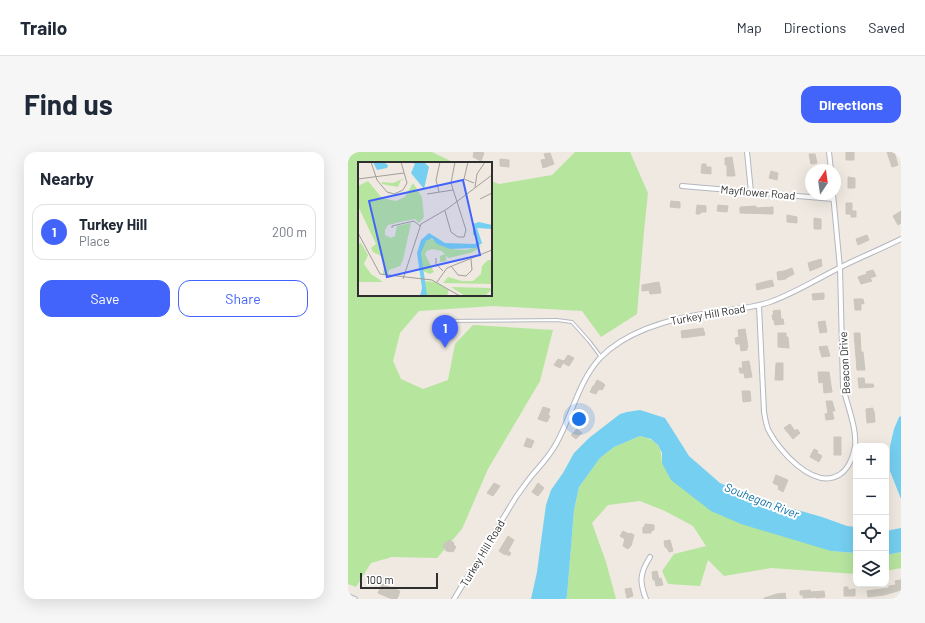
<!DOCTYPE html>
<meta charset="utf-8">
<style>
:root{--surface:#fff;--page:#f6f6f7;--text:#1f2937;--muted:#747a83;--line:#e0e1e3;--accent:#4264fb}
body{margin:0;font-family:Barlow,sans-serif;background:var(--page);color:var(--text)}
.controls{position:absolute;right:12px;bottom:12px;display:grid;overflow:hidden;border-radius:8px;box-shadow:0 4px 16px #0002}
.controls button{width:36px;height:36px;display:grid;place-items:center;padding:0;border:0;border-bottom:1px solid var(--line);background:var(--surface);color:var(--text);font:20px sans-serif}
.compass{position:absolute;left:457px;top:12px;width:36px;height:36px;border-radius:50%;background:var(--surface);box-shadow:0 4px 16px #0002;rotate:13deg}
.scale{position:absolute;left:12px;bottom:10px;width:78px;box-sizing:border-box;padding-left:4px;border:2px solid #2e2e2e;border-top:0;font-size:11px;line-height:14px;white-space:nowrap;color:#2e2e2e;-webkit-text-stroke:3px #fff;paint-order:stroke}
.you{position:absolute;left:231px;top:267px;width:14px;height:14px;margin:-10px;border:3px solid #fff;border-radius:50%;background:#1a73e8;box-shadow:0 0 0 6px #1a73e833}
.badge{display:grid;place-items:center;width:26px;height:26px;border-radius:50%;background:var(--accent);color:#fff;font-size:13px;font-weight:700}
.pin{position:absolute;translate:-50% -33px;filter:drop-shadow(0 1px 2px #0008)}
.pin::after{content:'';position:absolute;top:21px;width:14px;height:12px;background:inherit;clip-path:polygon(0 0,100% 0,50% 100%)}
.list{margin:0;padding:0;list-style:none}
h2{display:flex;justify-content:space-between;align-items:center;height:52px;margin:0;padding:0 16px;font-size:17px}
h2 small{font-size:13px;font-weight:400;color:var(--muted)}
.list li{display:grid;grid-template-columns:26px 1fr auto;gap:12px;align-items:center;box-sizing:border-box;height:56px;margin:0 8px 8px;padding:0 8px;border:1px solid var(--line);border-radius:12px}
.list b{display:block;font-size:15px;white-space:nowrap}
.list p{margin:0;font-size:13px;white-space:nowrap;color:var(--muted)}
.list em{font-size:13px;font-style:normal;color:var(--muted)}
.actions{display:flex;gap:8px;padding:12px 16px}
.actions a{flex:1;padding:9px 0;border:1px solid var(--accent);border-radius:12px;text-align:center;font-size:14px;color:var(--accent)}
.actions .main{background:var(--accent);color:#fff}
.icon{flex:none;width:22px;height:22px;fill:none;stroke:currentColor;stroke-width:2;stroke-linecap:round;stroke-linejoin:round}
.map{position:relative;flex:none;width:553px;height:447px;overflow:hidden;border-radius:12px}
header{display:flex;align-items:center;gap:24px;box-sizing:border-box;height:56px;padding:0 20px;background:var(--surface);border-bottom:1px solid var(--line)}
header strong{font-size:19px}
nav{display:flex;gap:22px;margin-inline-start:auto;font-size:14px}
.intro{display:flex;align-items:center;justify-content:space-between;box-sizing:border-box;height:96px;padding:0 24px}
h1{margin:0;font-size:28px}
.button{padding:10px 18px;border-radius:12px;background:var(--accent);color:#fff;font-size:14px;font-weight:700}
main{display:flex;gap:24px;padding:0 24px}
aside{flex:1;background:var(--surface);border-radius:12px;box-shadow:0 4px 16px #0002}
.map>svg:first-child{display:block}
</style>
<header>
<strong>Trailo</strong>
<nav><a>Map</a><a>Directions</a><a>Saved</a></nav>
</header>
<div class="intro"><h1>Find us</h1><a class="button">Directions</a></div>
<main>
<aside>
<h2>Nearby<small></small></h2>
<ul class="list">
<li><span class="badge">1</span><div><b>Turkey Hill</b><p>Place</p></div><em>200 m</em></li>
</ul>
<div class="actions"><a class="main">Save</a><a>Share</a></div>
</aside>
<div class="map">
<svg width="553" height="447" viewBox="0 0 553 447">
<rect width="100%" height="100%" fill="#efe9e1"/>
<path fill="#b6e59e" d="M0 0H84L107 11H11V143H143V29L151 32 204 23 227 0H282L300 41 296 79 289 162 253 185 234 159 145 154 71 159 52 181 45 209 53 227 75 237 100 228 107 192 125 173 205 178 192 229 140 317 114 377 89 406 44 405 23 411 8 435 0 432Z
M292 284C310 289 313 293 314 311L483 399 508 401V422L423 416 376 424 360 408 352 434 320 432 314 419 326 402 358 394 345 374 317 359 292 349 260 353 244 371 258 410 268 447H218L219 444 226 358 231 335 252 306 266 295Z
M553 400V416L538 419V403Z"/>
<path fill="#75cff0" d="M292 258 317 266 341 304 372 331 407 346 474 365 499 374 508 375V401L483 399 393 372 363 359 323 328 314 311V301L310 293 303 287 292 284 266 295 252 306 231 335 226 358 219 444 218 447H183L189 420 194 382 198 353 203 338 215 321 226 301 241 286 272 262 279 260Z
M553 264V347L542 319V294L546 277 551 265Z
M553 376V400L538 403V379Z"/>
<path fill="#cbc7bf" stroke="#cbc5ba" d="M126 0H133L136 1 133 9 125 5Z
M498 0H506V8H498Z
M539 0H546L550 13 544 15Z
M202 1 206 12 195 16 193 8 198 7 196 2Z
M461 2H467L469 11 463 12Z
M384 5 387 24H379V13H377V6Z
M152 7 161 8V15L152 14Z
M354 12H358V15H363V22L353 21Z
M423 19 430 21 429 28 421 26Z
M500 25 507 26V36H500Z
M323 49 332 50V56L322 55Z
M498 51H504V59H508V65H503V62H498Z
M349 53 358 54V60H353L352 62H348Z
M370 53 380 54 379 60 369 59Z
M408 54V56L425 55V62L392 61V55Z
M553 59V71L550 73 545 64Z
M439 63 449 65V71L439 70Z
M466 66 473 67V77H466Z
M519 83 521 88 510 93 508 87Z
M473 107 474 114 462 119 460 111Z
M444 116 446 122 438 126V127L430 128 429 120 436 119Z
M525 118 528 124 522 126 524 129 513 132 510 125 519 122 518 120Z
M424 128 426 134 409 138 408 132Z
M311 130 313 141 302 142 301 138 294 139V133Z
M476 141V147L465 148 464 142Z
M506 147H515L516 152 513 151V158H507Z
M432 158 433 167H435L436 172 427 173 426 168H425L424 163H426L425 159Z
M477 169 479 180 472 181 470 170Z
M355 176 357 183 334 186 333 179Z
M397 177 400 195H399V198L393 199 392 192H388L387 186 391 185 390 178Z
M430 181H438V185H440L441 196 430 195Z
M506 181H512L513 200H515L517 218H509Z
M479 194 482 204 474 205 471 195Z
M220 203 226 206 221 214 215 211 212 216 206 213 210 207 216 209Z
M401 209 404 225 397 226 396 221H392L391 216H395L394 210Z
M428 211H435V228H427Z
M470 220H481L484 240 476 241 475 230 471 231Z
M510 226H516L517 232H525L526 235 511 236Z
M249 228 255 231V232L257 233 254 238 252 237 251 238H250L248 242 242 240 245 234H246Z
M394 239H402L403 249 395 250Z
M478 249H484L487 259H484L486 267 478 268 477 262 480 261Z
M195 255 202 257 200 263 202 264 199 270 190 267Z
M525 256V259H526L527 270 519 271 518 257Z
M442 272 447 279 449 277 452 281 445 287 436 276Z
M229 277 234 281 228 287 223 283Z
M486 285H493V303H486Z
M179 286 186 289 183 296 176 294Z
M466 297 470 299 469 301 474 304 471 310 462 305Z
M428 323 440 328 435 340 430 337 431 334 425 331Z
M146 331 152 334 145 344 139 341Z
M190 331 196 336 190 344 184 340Z
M297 372 306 373V378L303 379V381H295V375H297Z
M275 379 281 382 282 381 286 383 283 394 280 397 275 394 277 387 272 384Z
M160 384 166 388 160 399 163 401 161 404 158 402 157 403 151 399Z
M101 388 106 391 105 392 108 395 105 400 102 399 101 400 97 398 98 397 95 395 98 389 100 390Z
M322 388 325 399 321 400 319 396 317 395 316 389Z
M309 419 311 427 313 426 315 433 308 434 307 428H305L304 420Z
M553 428V438L536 443 520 445 519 439 541 436V434L548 433 547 429Z
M34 432 52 439 49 447H44L30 441Z
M496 435H500V438L507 437V444H496Z
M283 436 285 444 279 446 277 437Z
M462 438 463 440 476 439 477 445 468 446V445L455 446V443H452V439Z
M437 441 438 447H416V446L429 442Z"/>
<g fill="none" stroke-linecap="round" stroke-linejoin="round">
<defs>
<path id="service" d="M91 182 94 169 209 168 224 170 241 189 253 205"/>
<path id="minor" d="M399 0 403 40
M481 0 483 18
M334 34 485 47
M411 154 416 260C417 266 418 272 420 277 430 298 465 338 491 323 501 317 505 305 507 294 509 276 499 253 495 235L492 116 485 42
M0 444 7 447
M106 447 168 345C174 337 179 329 186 321 194 312 202 303 208 292 224 264 230 230 252 206 281 176 329 165 368 160 386 157 405 156 422 150 447 141 469 127 493 115 513 105 533 97 553 87
M298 447C291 429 292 421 302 405"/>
</defs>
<use href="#service" stroke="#b4b7c1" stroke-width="4"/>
<use href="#minor" stroke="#b4b7c1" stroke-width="6"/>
<use href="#service" stroke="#fff" stroke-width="2"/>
<use href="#minor" stroke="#fff" stroke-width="4"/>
</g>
<g text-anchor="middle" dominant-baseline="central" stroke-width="4" stroke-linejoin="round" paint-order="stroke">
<g font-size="11" fill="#2e2e2e" stroke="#fff">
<text transform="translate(410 40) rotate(5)">Mayflower Road</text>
<text transform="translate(360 162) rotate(-10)">Turkey Hill Road</text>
<text transform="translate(496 211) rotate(-93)">Beacon Drive</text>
<text transform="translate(134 401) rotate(-59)">Turkey Hill Road</text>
</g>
<g font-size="12" font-style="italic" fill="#0d6fa3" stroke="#fff">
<text transform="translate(414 348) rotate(21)">Souhegan River</text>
</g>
</g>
<g transform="translate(10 10)">
<rect width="134" height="134" fill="#efe9e1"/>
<path d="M44 17H47L43 18 40 25 24 22V20L35 21ZM10 19 24 36 38 39 47 35 55 21 64 35 66 55 61 61 57 57 42 60 30 63 27 68V73L33 76 37 74 39 64 53 61 45 98 42 104 31 108 30 112H25L26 105 23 94 15 90 13 86 18 82 0 44V24ZM72 76 92 87 108 88 124 84 115 90 91 96 88 94V99L82 100V94L87 92 84 89 74 87 69 89 67 92 76 110 72 112 65 109 63 91 66 81ZM3 81 10 93 6 102 13 112 25 120H0V82ZM130 98H134V122L85 121 90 115 104 119H115L123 112 124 104ZM65 119 77 120 91 128 89 134H68ZM93 125 132 126 133 128 127 134H107Z" fill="#b6e59e"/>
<path d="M15 0H25L30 3 29 6 19 8ZM54 0H66L71 5 66 27 53 11 57 2ZM121 60 134 63V67L119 66 124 81 118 86 92 87 79 82 74 76 68 79 63 91 69 133 62 134 64 126 59 91 63 78 71 71 87 81 117 82 120 79 115 72V62Z" fill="#75cff0"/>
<path fill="none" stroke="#a29e99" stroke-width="1" d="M13 0 19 18 29 30 36 32 45 28 49 21 43 0M110 0 106 17 116 21M0 17 46 11M117 25 119 12 127 0M81 30 78 18 82 0M69 32 95 28M122 37 134 31M87 49 93 70 100 75H106L108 68 93 21 97 0M34 66V64L56 59 62 64M0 71 22 112 74 118 102 134M78 96V102L85 109M93 104 100 113 108 114 114 108 113 97M45 117 63 62 89 47 134 13M79 120 89 106 134 88"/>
<path fill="#4264fb" fill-opacity="0.15" stroke="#4264fb" stroke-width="2" d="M105 18 122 93 29 115 11 39Z"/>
<rect width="134" height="134" fill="none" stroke="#2e2e2e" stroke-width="2"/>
</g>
</svg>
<div class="controls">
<button>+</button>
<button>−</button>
<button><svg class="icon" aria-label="locate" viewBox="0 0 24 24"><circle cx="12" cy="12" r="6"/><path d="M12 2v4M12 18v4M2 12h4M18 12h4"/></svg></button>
<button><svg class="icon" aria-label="layers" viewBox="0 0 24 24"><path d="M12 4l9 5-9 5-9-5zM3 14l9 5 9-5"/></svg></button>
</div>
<svg class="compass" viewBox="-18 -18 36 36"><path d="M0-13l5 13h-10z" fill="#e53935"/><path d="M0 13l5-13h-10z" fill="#747a83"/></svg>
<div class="scale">100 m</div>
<div class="you"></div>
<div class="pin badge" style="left:97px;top:196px">1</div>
</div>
</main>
